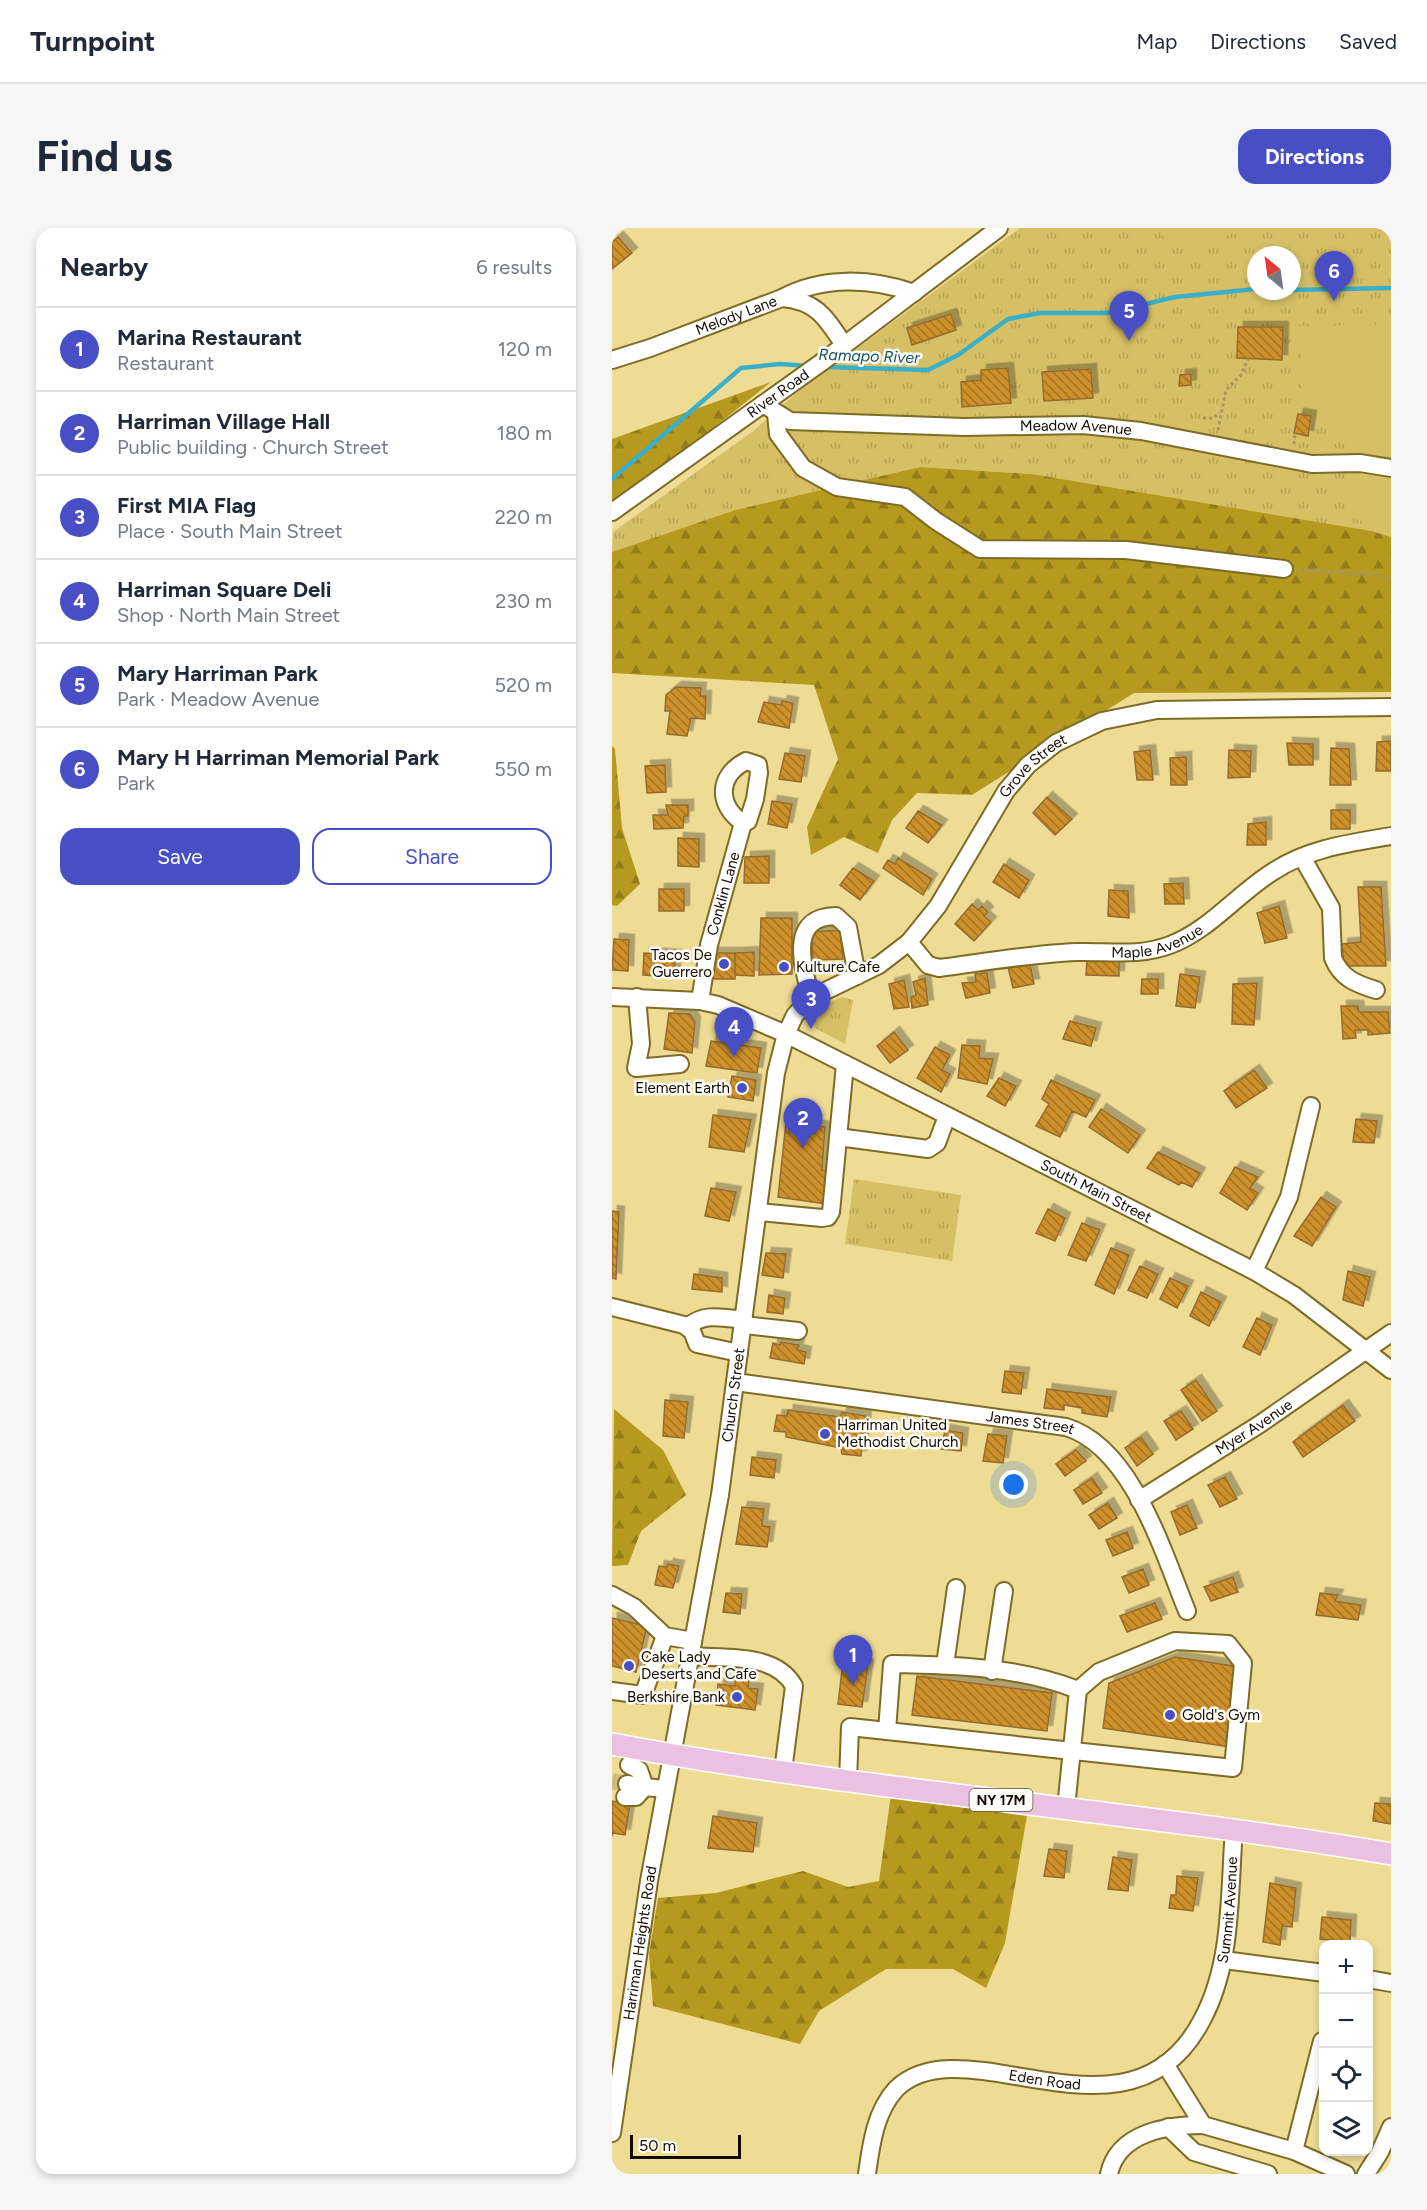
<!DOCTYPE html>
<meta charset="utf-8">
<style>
:root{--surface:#fff;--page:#f6f6f7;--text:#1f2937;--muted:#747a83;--line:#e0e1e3;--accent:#484fc4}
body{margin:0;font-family:Figtree,sans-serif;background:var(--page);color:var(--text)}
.controls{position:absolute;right:18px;bottom:18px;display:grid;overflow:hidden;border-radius:12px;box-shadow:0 3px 9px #0003}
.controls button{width:54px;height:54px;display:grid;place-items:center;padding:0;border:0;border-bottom:2px solid var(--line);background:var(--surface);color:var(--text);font:30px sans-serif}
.compass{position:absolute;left:635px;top:18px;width:54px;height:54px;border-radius:50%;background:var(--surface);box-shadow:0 3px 9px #0003;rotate:331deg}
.scale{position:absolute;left:18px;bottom:15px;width:111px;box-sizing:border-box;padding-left:6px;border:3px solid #120a00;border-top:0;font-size:16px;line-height:21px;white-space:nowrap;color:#120a00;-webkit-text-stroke:4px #fefcf6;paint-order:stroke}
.you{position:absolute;left:402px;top:1257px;width:21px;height:21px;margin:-15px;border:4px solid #fff;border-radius:50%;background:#1a73e8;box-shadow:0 0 0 9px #1a73e833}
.badge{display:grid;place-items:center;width:39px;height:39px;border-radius:50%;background:var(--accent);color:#fff;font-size:20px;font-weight:700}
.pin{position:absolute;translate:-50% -50px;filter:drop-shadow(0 2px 3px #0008)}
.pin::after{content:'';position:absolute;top:32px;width:21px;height:18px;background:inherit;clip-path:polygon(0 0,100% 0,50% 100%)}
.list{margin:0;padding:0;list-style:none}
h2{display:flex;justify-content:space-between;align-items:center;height:78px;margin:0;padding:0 24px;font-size:26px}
h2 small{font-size:20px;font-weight:400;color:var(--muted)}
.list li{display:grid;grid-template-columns:39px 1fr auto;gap:18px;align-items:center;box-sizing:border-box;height:84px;padding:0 24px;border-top:2px solid var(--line)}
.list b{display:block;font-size:22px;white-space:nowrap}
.list p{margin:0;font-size:20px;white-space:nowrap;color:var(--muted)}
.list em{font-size:20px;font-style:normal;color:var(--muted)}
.actions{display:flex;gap:12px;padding:18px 24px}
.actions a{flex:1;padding:14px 0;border:2px solid var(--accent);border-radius:18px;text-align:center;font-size:21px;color:var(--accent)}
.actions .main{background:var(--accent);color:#fff}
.icon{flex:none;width:33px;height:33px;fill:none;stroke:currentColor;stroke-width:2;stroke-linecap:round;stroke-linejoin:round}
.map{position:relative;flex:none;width:779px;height:1946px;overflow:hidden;border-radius:18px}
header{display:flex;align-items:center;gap:36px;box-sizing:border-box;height:84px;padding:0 30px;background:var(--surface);border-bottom:2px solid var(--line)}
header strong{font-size:28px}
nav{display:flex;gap:33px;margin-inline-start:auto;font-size:21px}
.intro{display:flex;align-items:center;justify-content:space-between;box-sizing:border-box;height:144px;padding:0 36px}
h1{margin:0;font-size:42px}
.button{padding:15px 27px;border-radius:18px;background:var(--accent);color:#fff;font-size:21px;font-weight:700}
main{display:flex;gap:36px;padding:0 36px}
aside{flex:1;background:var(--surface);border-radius:18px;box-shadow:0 3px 9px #0003}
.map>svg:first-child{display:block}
</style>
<header>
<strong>Turnpoint</strong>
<nav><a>Map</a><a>Directions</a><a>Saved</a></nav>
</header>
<div class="intro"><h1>Find us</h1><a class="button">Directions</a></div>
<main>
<aside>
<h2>Nearby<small>6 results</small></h2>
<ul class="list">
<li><span class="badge">1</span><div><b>Marina Restaurant</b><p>Restaurant</p></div><em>120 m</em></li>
<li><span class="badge">2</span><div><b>Harriman Village Hall</b><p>Public building · Church Street</p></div><em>180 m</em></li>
<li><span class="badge">3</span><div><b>First MIA Flag</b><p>Place · South Main Street</p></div><em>220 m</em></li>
<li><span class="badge">4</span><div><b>Harriman Square Deli</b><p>Shop · North Main Street</p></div><em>230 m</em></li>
<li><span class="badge">5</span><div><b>Mary Harriman Park</b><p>Park · Meadow Avenue</p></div><em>520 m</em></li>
<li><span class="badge">6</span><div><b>Mary H Harriman Memorial Park</b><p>Park</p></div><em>550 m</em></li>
</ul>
<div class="actions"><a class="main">Save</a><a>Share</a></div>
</aside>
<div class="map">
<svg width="779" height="1946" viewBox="0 0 779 1946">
<defs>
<pattern id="grass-tufts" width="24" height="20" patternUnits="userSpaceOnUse" patternTransform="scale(1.5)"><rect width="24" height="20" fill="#d6bf65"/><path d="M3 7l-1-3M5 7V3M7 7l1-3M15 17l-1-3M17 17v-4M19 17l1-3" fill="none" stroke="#b7a356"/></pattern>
<pattern id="forest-firs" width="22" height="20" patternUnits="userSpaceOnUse" patternTransform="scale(1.5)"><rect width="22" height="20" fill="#b69a1f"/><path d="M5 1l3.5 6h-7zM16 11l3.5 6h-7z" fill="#937c19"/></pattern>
<pattern id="building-back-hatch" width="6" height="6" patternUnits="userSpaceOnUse" patternTransform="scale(1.5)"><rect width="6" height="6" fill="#ce9029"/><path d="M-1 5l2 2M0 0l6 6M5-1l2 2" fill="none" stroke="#a67421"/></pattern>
<filter id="shadow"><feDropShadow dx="5.5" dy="-5.5" stdDeviation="0" flood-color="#0004"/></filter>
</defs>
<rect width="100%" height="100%" fill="#eedb94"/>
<path fill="url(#grass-tufts)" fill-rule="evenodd" d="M408 0H779V309L760 303 420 246 308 239 123 282 0 324 1 304 140 204 186 164ZM644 27H680V63H644Z
M230 769 241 772 233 816 203 800 202 791 209 778Z
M242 951 349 967 340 1033 233 1016Z"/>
<path fill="url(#forest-firs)" d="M159 154 0 281V211Z
M308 239 420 246 760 303 779 309V464L522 465 360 567 305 565 280 592 266 625 232 609 199 627 195 599 226 531 202 457 0 445V324L123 282Z
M0 518 3 521 10 600 28 656 5 678 0 677Z
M2 1181 51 1222 74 1267 29 1303 16 1337 0 1338Z
M280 1559 417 1576 393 1715 374 1760 341 1741H274L207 1783 188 1816 41 1778 37 1726 46 1670 104 1665 191 1643 236 1659 267 1653Z"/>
<path fill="#d6bf65" d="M547 0H640L558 22Z
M779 96V226L740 219 710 198 691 171 687 98Z
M741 238 779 246V298L731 289Z"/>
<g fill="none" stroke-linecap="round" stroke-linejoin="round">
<path stroke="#3aafc8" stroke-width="4.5" d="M680 62 779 60
M213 139 316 142 346 127 396 91 428 85H496L563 69 644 61
M0 251 129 140 168 136 196 138"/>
</g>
<path fill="url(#building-back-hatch)" stroke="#946c30" stroke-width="1.5" filter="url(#shadow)" d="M6 9 20 25 0 41V14Z
M339 86 344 102 300 117 295 100Z
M626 99H671L670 132 625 130Z
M396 140 399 175 350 179 349 154 369 152V142Z
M479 141 481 170 432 173 430 144Z
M579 146V157L567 158 568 147Z
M686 186 699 188 696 208 682 205Z
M64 459 89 460 88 468H94L93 491 79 490 75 508 55 506 58 483H53L54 467Z
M170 473 181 475 177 500 146 494 152 474 169 477Z
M779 513V543H764L765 514Z
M675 515 701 516V537H677Z
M719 520 737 521 739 557H718Z
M538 522 541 552H525L522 524Z
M617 522 639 523 638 549 616 550Z
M173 525 193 528 189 554 167 551Z
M574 529 575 557H559L558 530Z
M53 537 54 564 35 565 33 538Z
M435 569 460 591 443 607 421 585Z
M160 573 180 576 175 600 156 596Z
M54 577H76V588H72L71 600 42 601 41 587H56Z
M719 582H738V601H719Z
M306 583 330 597 316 615 294 600Z
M654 594V617H635L636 596Z
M66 610 87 611V639L66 638Z
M157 628V655H132L133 629Z
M286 630 320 651 311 667 271 640 276 632 283 636Z
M392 636 417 652 407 670 381 654Z
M241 640 262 653 248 672 228 657Z
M571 655 572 676H553L552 656Z
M746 659H769L774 738H732L730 716 749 714Z
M47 661H72V683H47Z
M497 662 516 663 517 690 496 688Z
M360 676 366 682 370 678 376 684 372 688 379 694 362 713 343 696Z
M667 678 675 710 653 715 645 685Z
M149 690H180V746L147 747Z
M228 702 231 731 201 732 200 704Z
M2 711 17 712 16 743 0 742Z
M142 724V748L123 747V725Z
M32 725 63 727V749L31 747Z
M100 725H123V751H100Z
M475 732 507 733V748L474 747Z
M418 736 422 756 401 760 396 739Z
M375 745 378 765 354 770 350 755 364 754 363 746Z
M568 746 588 749 583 780 564 778Z
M313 750 316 777 300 780 299 769 304 767 301 754Z
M530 751H546V766H529Z
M292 752 297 779 282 781 277 756Z
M645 755 642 797 620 796 621 756Z
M729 778H746L747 784H776L778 805 756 807V802H743L744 810 731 811Z
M57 785 78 786 83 794 80 825 52 821Z
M458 793 484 800 479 818 451 811Z
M282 804 296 822 278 835 265 818Z
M99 813 149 820 145 845 94 838Z
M350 817 368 818 367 830 381 831 375 856 346 850Z
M323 819 338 827 330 842 338 846 329 864 305 850Z
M642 842 655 860 624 880 612 863Z
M120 848 144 852 141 873 116 869Z
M387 850 404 858 393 878 375 868Z
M439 852 483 872 474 889 460 883 448 909 424 898 437 876 430 871Z
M489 881 528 907 516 925 477 899Z
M101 887 139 892 132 924 97 919Z
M744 891 765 893 762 915 741 914Z
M174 894 213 899 210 942 218 943 214 976 166 969Z
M546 924 588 945 580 959 569 954 567 957 535 940Z
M623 939 646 949 638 960 646 965 635 982 608 965Z
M99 960 124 964 117 993 93 988Z
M709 969 724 979 700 1018 682 1008Z
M436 981 453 990 443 1013 424 1005Z
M0 983 7 984 4 1051 0 1050Z
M470 995 488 1002 474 1033 456 1027Z
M499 1020 517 1027 502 1066 483 1057Z
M154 1025 174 1026 171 1050 150 1047Z
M528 1038 546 1046 535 1070 516 1062Z
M736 1043 758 1049 751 1078 731 1072Z
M82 1046 110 1050V1064L80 1061Z
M558 1050 576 1058 565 1080 548 1071Z
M589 1064 609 1074 597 1098 578 1088Z
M157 1067 173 1070 171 1086 155 1084Z
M645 1090 660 1097 648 1127 631 1119Z
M169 1114 187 1117 185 1122 194 1124 192 1136 158 1130 161 1115 168 1117Z
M393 1143 412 1145 409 1166 390 1164Z
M584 1152 605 1183 590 1193 569 1162Z
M435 1161 499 1169 495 1189 470 1185V1180L452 1177V1182L432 1180Z
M53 1172 76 1174 72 1210 51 1208Z
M731 1177 743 1193 691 1229 681 1214Z
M176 1182 228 1189 230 1184 254 1188 249 1228 230 1226 229 1220 174 1209V1204L162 1203 165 1187 175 1188Z
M569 1183 581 1201 564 1212 552 1193Z
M333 1202 351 1205 349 1223 329 1221Z
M376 1206 395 1208 391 1235 371 1233Z
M529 1209 541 1226 525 1238 513 1220Z
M464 1222 474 1233 453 1248 444 1236Z
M140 1229 164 1232 162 1250 138 1247Z
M613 1249 625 1271 608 1279 596 1257Z
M480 1250 490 1265 471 1276 462 1262Z
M496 1275 505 1290 487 1301 477 1287Z
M575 1277 585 1300 568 1307 559 1284Z
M130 1279 152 1281 150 1298 158 1299 155 1319 124 1316Z
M515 1304 521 1320 501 1328 494 1312Z
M56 1336 67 1338 61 1360 43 1357 47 1338 55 1339Z
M531 1341 537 1357 517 1365 510 1349Z
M621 1349 626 1364 599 1373 592 1359Z
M114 1365 130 1366 128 1386 111 1384Z
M708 1365 726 1367 723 1373 749 1377 746 1392 704 1387Z
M543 1375 550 1391 515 1404 508 1388Z
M0 1390 35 1398 24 1444 0 1438Z
M563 1429 628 1439 618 1519 491 1500 497 1455Z
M231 1434 256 1437 250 1479 226 1476Z
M125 1441 138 1443 136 1460 146 1461 143 1482 104 1477 106 1456 123 1458Z
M305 1448 440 1465 435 1503 300 1487Z
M0 1573 18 1576 13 1607 1 1605 0 1608Z
M763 1575 779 1576V1596L761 1593Z
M101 1588 145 1595 141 1624 96 1620Z
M437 1621 455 1623 452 1650 432 1648Z
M501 1629 520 1632 516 1663 496 1661Z
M565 1648 586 1650 581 1683 557 1680 559 1667H564Z
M658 1655 684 1660 680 1699 670 1698 668 1717 651 1714Z
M710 1689 739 1692 738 1714 708 1711Z"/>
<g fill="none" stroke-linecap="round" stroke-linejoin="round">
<path stroke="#cdbc7e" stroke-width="16" stroke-dasharray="16 8" stroke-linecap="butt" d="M0 1553 15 1556"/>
<defs>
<g id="minor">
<path d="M170 70C210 48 260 50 302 65"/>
<path id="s1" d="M0 132 38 120 170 70C205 73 214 90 232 117"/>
<path id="s2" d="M151 176 178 193 352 199 471 197 529 203 700 236 748 235 779 240"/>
<path d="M164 186 166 206 191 240 225 259 293 269 324 293 368 321 514 322 672 341"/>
<path id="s3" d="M0 284 210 134 387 0"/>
<path d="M134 533 146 537 147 545 143 571 136 593 131 595C105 577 105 548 134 533Z"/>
<path d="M690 629 719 680 721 730C729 750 744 756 764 762"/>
<path id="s4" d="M297 714 316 737 327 740C373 734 418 726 464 724 497 723 526 729 558 717 598 702 626 665 662 643 697 620 739 615 779 608"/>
<path id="s5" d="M0 769 88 773 106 777 174 806 642 1043 682 1067 779 1142"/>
<path d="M25 769 29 816 24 840 68 836"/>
<path d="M199 770C191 738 175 689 224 688L236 699 245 748"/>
<path id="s6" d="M88 773 97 717 131 595"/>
<path d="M226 909 316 921 325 915 335 888"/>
<path d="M147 984 210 990 216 989 219 984 233 836"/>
<path d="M642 1043 677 969 699 878"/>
<path d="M0 1079 72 1097 80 1103 85 1116 127 1125"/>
<path d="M132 1097 186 1103"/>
<path d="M76 1099C91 1084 113 1090 132 1092"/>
<path id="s7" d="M123 1154 454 1199C520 1219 551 1324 575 1383"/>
<path id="s8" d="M527 1272 648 1196 779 1105"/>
<path d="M0 1367 22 1379 53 1408 81 1413"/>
<path d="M78 1428C112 1431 163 1424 182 1458L171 1543"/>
<path d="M333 1437 344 1360"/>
<path d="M380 1443 392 1363"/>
<path d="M0 1463 31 1467 53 1408"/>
<path d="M275 1503 280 1436C342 1437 409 1439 466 1462"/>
<path d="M17 1537 27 1542 33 1559 53 1561"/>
<path d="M236 1553 238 1499 460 1523 471 1524 621 1540 631 1435 616 1416 563 1413 487 1444 466 1462 454 1580"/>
<path d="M15 1556 33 1559"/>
<path d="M13 1569H24L33 1559"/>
<path d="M612 1732 712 1745"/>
<path d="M756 1751 779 1755"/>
<path d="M553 1836 591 1897 682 1923 734 1946"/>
<path d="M556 1899 582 1924 656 1946"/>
<path id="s9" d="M0 1905 37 1653 108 1267 164 845 174 806 183 787 199 770 267 737 297 714 326 678 394 563 416 537 444 515 490 493 545 482 779 479"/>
<path d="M682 1923 710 1813"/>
<path id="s10" d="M255 1946C259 1917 263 1884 284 1861 352 1793 518 1931 590 1792 621 1735 617 1664 622 1601"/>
<path d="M497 1946C506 1904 556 1897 591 1897"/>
<path d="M754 1946 768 1924 779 1899"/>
</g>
<path id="major" d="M0 1516C258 1564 520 1582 779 1626"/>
</defs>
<use href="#minor" stroke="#7e6c25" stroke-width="20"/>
<use href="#major" stroke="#fff" stroke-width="24"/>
<path stroke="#a69663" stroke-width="3" stroke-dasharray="3 3" stroke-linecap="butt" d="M591 190H601L608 185
M606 202 614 162 629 147 636 131
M682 216 683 205
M686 342 757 346 779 351"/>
<use href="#minor" stroke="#fff" stroke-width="16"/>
<use href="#major" stroke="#ebc1e2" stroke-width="21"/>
</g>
<g fill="#484fc4" stroke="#fefcf6" stroke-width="2">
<circle cx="112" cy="736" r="6"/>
<circle cx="172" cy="739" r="6"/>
<circle cx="130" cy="860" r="6"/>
<circle cx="213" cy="1206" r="6"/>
<circle cx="17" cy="1438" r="6"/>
<circle cx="125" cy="1469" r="6"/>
<circle cx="558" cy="1487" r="6"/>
</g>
<g text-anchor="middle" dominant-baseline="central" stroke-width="5" stroke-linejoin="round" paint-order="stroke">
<rect fill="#fefcf6" stroke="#59534a" stroke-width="1.5" x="357.5" y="1561" width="63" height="22" rx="4.5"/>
<g font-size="14" font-weight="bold" fill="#120a00">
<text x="389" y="1572">NY 17M</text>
</g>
<g font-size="15" fill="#120a00" stroke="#fefcf6">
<text stroke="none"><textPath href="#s1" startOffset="132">Melody Lane</textPath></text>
<text stroke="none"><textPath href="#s3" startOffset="204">River Road</textPath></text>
<text stroke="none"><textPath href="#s2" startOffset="318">Meadow Avenue</textPath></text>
<text stroke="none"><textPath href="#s9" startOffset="1488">Grove Street</textPath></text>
<text stroke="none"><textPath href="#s6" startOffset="110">Conklin Lane</textPath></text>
<text stroke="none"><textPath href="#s4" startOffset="262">Maple Avenue</textPath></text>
<text stroke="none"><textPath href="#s5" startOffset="528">South Main Street</textPath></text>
<text stroke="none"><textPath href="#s9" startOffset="748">Church Street</textPath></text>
<text stroke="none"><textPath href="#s7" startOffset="298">James Street</textPath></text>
<text stroke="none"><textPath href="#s8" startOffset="136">Myer Avenue</textPath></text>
<text stroke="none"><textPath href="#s10" startOffset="543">Summit Avenue</textPath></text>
<text stroke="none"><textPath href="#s9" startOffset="192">Harriman Heights Road</textPath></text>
<text stroke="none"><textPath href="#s10" startOffset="246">Eden Road</textPath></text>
</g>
<g font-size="15" fill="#120a00" stroke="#fefcf6" text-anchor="start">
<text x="100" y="727" text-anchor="end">Tacos De<tspan x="100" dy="17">Guerrero</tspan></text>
<text x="184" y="739">Kulture Cafe</text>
<text x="118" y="860" text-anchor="end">Element Earth</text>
<text x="225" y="1197">Harriman United<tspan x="225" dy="17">Methodist Church</tspan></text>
<text x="29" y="1429">Cake Lady<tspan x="29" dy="17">Deserts and Cafe</tspan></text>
<text x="113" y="1469" text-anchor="end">Berkshire Bank</text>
<text x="570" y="1487">Gold's Gym</text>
</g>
<g font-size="16" font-style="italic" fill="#115360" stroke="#fefcf6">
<text transform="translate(257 128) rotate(2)">Ramapo River</text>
</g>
</g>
</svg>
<div class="controls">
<button>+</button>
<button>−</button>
<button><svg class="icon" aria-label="locate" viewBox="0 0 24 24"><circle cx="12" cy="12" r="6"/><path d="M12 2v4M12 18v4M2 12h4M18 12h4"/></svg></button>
<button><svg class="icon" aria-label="layers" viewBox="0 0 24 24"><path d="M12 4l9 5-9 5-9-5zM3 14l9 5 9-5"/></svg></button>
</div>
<svg class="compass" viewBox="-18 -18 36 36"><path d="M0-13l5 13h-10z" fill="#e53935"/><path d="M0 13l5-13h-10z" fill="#747a83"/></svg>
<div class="scale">50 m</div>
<div class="you"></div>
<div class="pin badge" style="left:241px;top:1457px">1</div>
<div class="pin badge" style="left:191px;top:920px">2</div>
<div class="pin badge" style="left:199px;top:801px">3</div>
<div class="pin badge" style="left:122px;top:829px">4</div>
<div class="pin badge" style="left:517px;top:113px">5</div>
<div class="pin badge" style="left:722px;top:73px">6</div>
</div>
</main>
